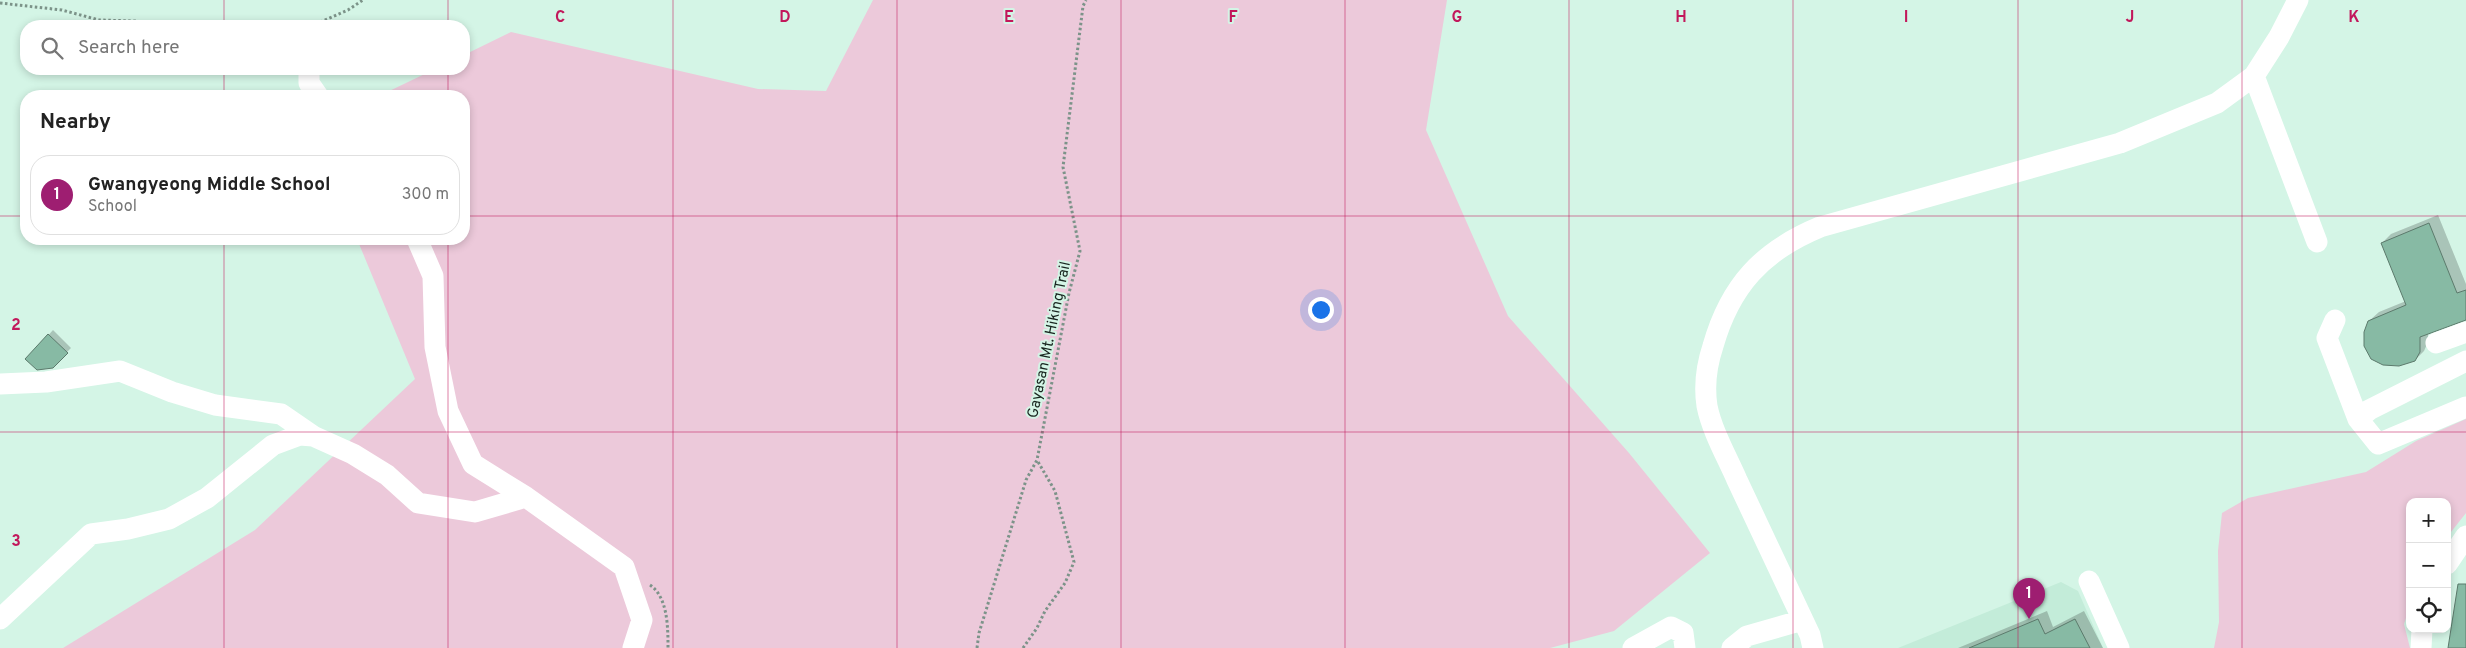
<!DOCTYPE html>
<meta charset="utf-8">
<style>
:root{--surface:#fff;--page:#f6f6f6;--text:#222;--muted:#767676;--line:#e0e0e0;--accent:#9e1e71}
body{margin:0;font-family:Overpass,sans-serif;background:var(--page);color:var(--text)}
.controls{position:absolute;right:15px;bottom:15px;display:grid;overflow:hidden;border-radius:10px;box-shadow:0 2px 8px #0003}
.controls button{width:45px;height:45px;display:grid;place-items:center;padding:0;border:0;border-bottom:1px solid var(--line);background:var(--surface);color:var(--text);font:25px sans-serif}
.you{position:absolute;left:1320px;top:309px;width:18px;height:18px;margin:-12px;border:4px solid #fff;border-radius:50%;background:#1a73e8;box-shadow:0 0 0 8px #1a73e833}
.badge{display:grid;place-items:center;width:32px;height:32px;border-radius:50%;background:var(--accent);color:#fff;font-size:16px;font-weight:700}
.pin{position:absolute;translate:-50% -41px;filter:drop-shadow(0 1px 2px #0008)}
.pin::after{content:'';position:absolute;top:26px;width:18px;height:15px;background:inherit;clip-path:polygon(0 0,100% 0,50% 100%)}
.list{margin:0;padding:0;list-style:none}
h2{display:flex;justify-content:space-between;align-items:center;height:65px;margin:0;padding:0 20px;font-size:21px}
h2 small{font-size:16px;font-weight:400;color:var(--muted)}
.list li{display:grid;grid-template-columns:32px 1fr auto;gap:15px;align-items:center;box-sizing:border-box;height:80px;margin:0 10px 10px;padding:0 10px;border:1px solid var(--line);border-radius:20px}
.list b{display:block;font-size:19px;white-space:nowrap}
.list p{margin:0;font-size:16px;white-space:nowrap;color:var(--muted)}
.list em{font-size:16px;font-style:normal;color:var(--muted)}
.icon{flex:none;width:28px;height:28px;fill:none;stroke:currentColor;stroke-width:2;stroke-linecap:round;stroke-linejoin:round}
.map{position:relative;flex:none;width:2466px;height:648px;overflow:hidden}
.search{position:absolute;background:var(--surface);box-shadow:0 2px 8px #0003;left:20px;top:20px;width:450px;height:55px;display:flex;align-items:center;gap:12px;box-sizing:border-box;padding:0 18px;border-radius:20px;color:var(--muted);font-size:19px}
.panel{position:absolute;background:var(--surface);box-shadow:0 2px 8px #0003;left:20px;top:90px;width:450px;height:155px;border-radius:20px}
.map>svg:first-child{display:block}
</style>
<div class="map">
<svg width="2466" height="648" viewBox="0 0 2466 648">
<rect width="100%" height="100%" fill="#d4f5e6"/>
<path fill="#c3ecd9" d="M2061 582 2078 591 2103 648H1898Z"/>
<path fill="#ecc9da" d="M873 0H1447L1426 130 1508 316 1629 453 1710 553 1614 631 1550 648H63L255 530 415 379 357 239H464V96H379L435 69H464V55L511 32 758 89 826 91Z
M2466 419V513L2447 537V502H2410V606L2404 624 2410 648H2214L2219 622 2218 551 2222 513 2248 498 2366 472 2416 441Z"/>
<path fill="#0003" d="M2438 215 2466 284V319L2428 332V342L2424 351 2415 360 2369 321 2379 312 2406 301 2382 243 2391 234Z
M53 330 71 348 52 367 27 359Z
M2047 611 2053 627 2084 611 2103 648H1958Z"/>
<path fill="#87baa4" stroke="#5c7a6c" d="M2429 223 2457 293 2466 290V320L2420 337V352L2415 361 2399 366 2383 365 2371 359 2364 346V332L2368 321 2406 305 2381 243Z
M48 334 68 353 53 368 37 370 25 359Z
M2458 584H2466V648H2448Z
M2038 619 2045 634 2075 619 2090 648H1969Z"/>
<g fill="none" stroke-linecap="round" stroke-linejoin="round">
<path stroke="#7c9389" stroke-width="3" stroke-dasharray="2.5 2.5" stroke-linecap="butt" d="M0 3 62 10 99 20 135 21 162 26
M311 26 348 10 363 0
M650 585C668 597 668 628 668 648
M977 648 979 633 1026 480 1037 460 1069 293 1080 251 1063 167 1083 6 1086 0
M1023 648 1037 628 1045 611 1065 583 1074 562 1055 491 1037 460"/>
<path stroke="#fff" stroke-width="21" d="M309 69V83L318 96
M2254 76 2317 242
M417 239 433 276 435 347 448 411 473 464 526 497
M2335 320 2327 338 2358 419 2378 444 2466 407
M2436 343 2466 332
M0 384 46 382 120 371 172 392 215 405 281 414 313 436
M2358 419 2369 410 2466 361
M2447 564 2466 536
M2089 581 2119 648
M0 619 91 534 128 529 169 519 207 498 273 445 300 435 313 436 353 454 387 475 418 503 475 512 526 497 624 567 642 620 633 648
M1633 648 1671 627 1683 633 1685 648
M1732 648 1747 636 1803 620
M1813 648 1810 635C1786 583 1761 532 1737 480 1727 457 1712 431 1707 406 1704 386 1707 364 1713 346 1730 286 1762 251 1820 227L2120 143 2217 103 2254 76 2279 37 2298 0
M2421 648 2422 629"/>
</g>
<path fill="none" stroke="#c2185b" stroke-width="1" stroke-opacity="0.55" d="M224 0V26M448 0V26M673 0V648M897 0V648M1121 0V648M1345 0V648M1569 0V648M1793 0V648M2018 0V648M2242 0V648M224 69V96M448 69V96M0 216H26M464 216H2466M224 239V648M448 239V648M0 432H2466"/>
<g text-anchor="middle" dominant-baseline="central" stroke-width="4" stroke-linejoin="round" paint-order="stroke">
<g font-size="15" fill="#18251f" stroke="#d4f5e6">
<text transform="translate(1050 340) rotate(-78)">Gayasan Mt. Hiking Trail</text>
</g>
</g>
<g font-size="16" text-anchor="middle" font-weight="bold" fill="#c2185b" stroke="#d4f5e6" stroke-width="4" stroke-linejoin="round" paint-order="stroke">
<text x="560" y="22">C</text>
<text x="785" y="22">D</text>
<text x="1009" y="22">E</text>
<text x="1233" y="22">F</text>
<text x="1457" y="22">G</text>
<text x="1681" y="22">H</text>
<text x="1906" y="22">I</text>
<text x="2130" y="22">J</text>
<text x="2354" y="22">K</text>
<text x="16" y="330">2</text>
<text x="16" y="546">3</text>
</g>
</svg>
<div class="controls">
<button>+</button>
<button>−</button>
<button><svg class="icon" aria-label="locate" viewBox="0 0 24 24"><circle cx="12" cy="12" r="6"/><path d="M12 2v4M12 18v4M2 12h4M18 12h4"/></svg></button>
</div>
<div class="you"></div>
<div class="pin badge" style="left:2029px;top:619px">1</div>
<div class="search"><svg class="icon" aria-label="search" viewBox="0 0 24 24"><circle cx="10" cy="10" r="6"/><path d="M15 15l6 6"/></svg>Search here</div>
<section class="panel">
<h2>Nearby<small></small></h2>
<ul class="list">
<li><span class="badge">1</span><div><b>Gwangyeong Middle School</b><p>School</p></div><em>300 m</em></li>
</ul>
</section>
</div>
